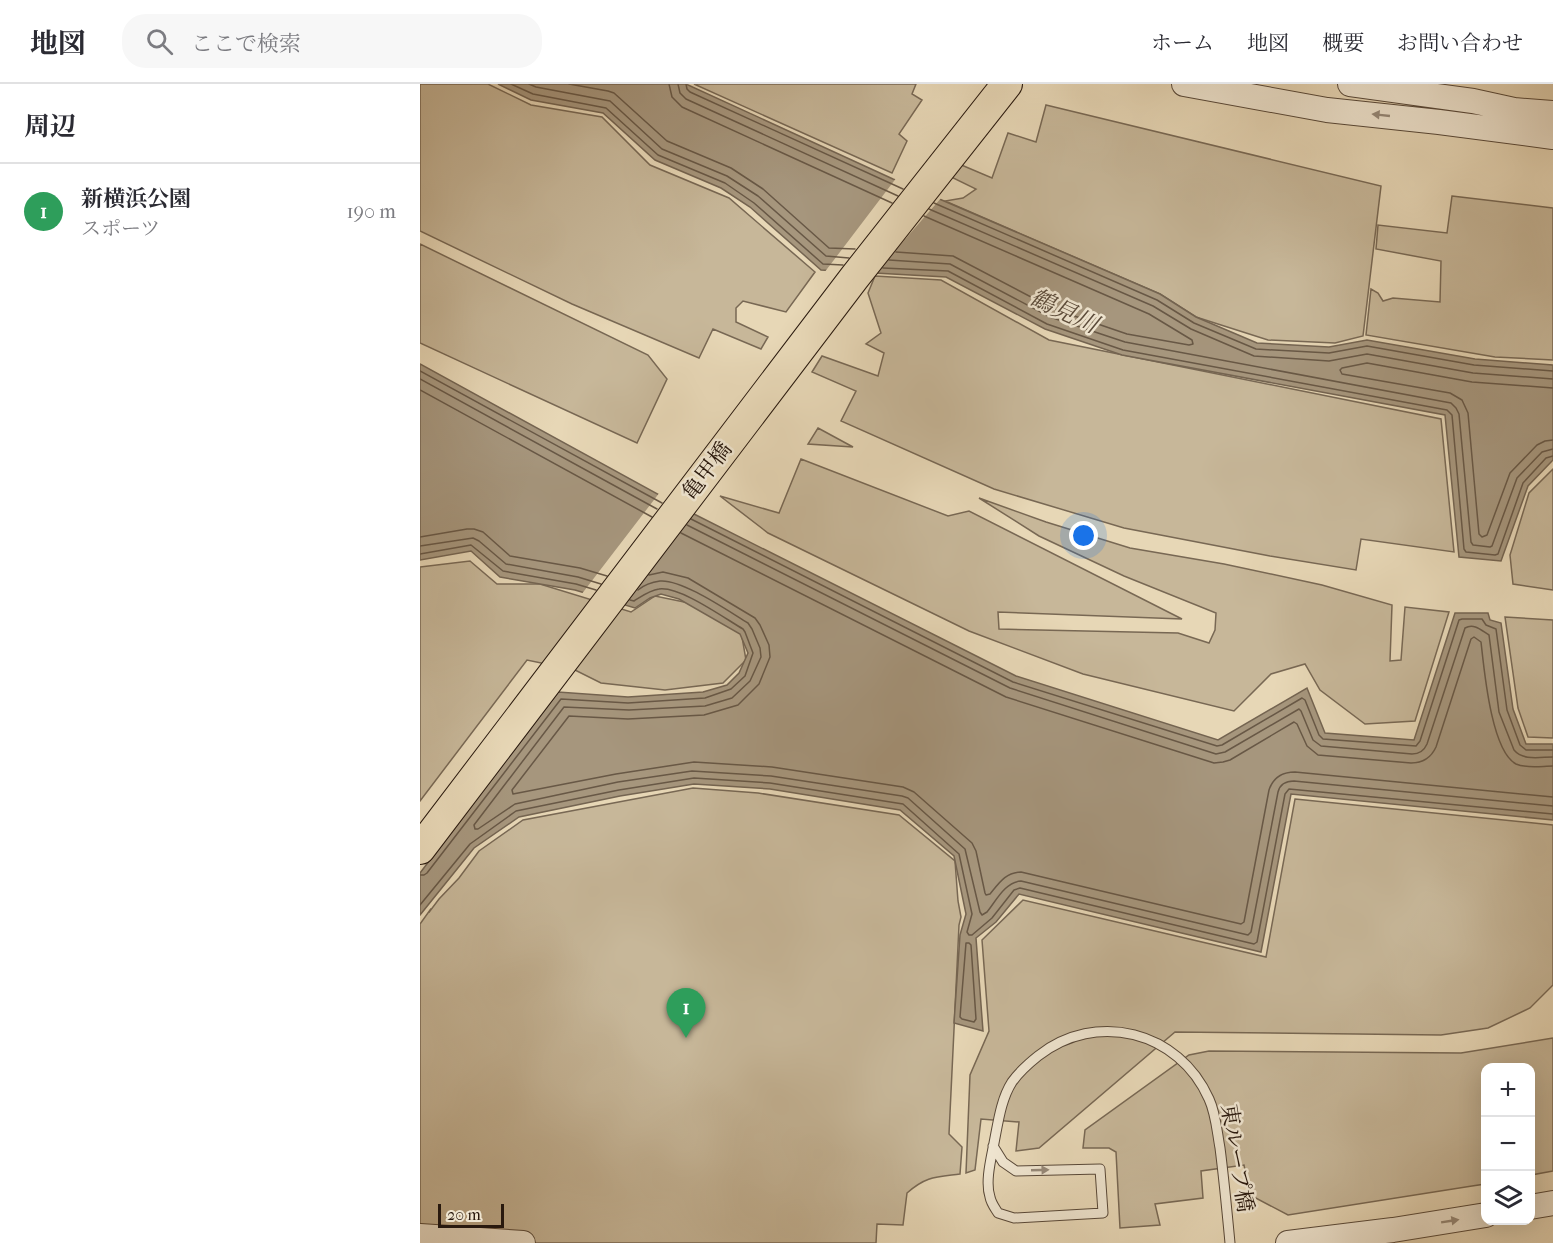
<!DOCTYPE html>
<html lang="ja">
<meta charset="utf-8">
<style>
:root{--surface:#fff;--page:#f7f7f7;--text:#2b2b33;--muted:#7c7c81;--line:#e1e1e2;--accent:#0b8043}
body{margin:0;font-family:"IM FELL French Canon","Noto Serif JP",serif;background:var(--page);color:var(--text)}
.controls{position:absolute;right:18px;bottom:18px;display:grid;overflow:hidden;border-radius:12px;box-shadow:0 6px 24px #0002}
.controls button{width:54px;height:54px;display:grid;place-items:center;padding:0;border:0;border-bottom:2px solid var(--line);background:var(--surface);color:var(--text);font:30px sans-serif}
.scale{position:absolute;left:18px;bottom:15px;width:66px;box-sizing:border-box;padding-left:6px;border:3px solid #29190e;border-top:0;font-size:16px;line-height:21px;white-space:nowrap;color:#29190e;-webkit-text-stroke:4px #efe5d0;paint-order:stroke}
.you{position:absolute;left:664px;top:452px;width:21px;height:21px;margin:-15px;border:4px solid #fff;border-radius:50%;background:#1a73e8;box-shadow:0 0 0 9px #1a73e833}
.badge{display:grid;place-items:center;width:39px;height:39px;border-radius:50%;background:var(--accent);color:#fff;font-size:20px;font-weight:700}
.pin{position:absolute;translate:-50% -50px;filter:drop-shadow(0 2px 3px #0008)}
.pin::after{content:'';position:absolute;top:32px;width:21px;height:18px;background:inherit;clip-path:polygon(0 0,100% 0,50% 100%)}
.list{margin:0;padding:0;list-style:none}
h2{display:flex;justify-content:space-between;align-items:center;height:78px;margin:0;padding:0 24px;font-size:26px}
h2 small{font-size:20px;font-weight:400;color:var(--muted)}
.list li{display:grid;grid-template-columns:39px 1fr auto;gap:18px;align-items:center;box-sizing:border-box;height:96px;padding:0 24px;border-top:2px solid var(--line)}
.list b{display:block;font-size:22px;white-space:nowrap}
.list p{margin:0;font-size:20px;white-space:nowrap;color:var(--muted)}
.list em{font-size:20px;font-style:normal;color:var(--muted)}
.icon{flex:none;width:33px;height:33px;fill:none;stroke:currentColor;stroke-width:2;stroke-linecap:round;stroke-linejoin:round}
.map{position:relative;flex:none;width:1133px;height:1159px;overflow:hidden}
header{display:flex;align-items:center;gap:36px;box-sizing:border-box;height:84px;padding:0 30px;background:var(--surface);border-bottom:2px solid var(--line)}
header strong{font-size:28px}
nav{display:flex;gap:33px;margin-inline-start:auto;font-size:21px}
.search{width:420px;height:54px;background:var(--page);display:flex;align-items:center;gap:15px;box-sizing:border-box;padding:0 21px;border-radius:24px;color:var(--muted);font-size:22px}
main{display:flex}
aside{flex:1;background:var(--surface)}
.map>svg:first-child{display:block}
</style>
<header>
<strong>地図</strong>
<div class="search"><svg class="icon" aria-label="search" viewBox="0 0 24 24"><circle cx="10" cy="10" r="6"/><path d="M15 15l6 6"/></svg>ここで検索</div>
<nav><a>ホーム</a><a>地図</a><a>概要</a><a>お問い合わせ</a></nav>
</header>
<main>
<aside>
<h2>周辺<small></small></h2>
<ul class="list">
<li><span class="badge" style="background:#2e9e5b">1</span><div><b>新横浜公園</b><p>スポーツ</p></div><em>190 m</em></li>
</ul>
</aside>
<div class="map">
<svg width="1133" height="1159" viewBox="0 0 1133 1159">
<rect width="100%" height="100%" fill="#e7d7b6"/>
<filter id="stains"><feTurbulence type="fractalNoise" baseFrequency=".00333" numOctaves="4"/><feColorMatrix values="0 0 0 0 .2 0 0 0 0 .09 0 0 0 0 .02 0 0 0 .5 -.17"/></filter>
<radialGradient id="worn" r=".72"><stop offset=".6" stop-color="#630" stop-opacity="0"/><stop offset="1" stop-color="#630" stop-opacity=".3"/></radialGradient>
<path fill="#c7b799" stroke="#786854" stroke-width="1.5" d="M0 0H68L111 21 182 33 230 81 309 114 395 188 366 228 323 217 316 224V238L348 253 341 265 293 245 279 274 152 220 0 147Z
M274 0H496L492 10 502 16 479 50 487 57 472 89Z
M626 21 961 102 943 252 915 259 848 256 776 233 740 210 525 117 543 114 556 105 525 90 532 77 572 94 588 49 616 58Z
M1032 112 1133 124V276L1075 273 946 251 951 205 958 209 963 217 973 214 1020 218 1021 177 956 165 958 141 1027 149Z
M0 160 228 271 247 295 217 359 0 259Z
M455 192 521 196 629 256 1021 335 1034 468 941 455 936 486 850 472 704 444 574 405 421 337 436 307 392 288 402 272 458 292 464 269 446 260 461 249 448 209Z
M398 344 433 363 388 360Z
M381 375 528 432 549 427 762 535 578 528 579 545 758 549 789 559 795 546 796 529 704 492 619 452 559 414 626 438 710 464 804 480 902 501 972 521 970 577 981 576 985 523 1029 528 995 637 945 640 900 606 885 580 851 590 814 627 663 590 549 547 348 449 300 412 359 429Z
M1133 385V506L1093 500 1090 471 1109 409Z
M50 477 77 500H120L211 528 235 512 269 519 321 547 326 576 303 599 245 606 181 599 155 586 107 576 0 717V483Z
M1085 533 1133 536V654L1108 653 1098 624Z
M273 704 338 709 479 731 535 777 538 817 541 833 539 841 529 1050 542 1063 540 1090C516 1093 506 1092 487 1109L483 1141 457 1140 456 1159H0V840L10 826V827L19 815 39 794 59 767 103 736Z
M875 715 1133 741V901L1110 924 1068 944 1021 951 755 948 619 1064 596 1067 599 1038 561 1035 555 1086 546 1089 550 991 569 947 562 856 603 816 846 873Z
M1133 954V1087L1111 1091 1110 984H1066L1065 1100 1052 1102 868 1131 830 1111 824 1081 781 1087 783 1114 735 1120 740 1141 700 1144 696 1068 689 1064H663L665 1046 769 971 789 967 1041 969Z"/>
<path fill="#a6967d" stroke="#746451" stroke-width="1.5" d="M78 0H266L473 95 740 210 776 233 837 259 909 263 947 256 1055 275 1133 281V376L1108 402 1081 477 1039 473 1025 331 702 271 625 245 526 193 401 186 330 123 301 104 235 76 183 29 111 16Z
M0 280 274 430 596 592 798 656 887 604 905 649 994 656 1035 529H1068L1070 536 1081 539 1093 625 1106 660H1133V736L871 710 841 868 599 810 576 838 556 854 563 947 534 939 540 851 546 830 534 772 480 726 350 705 274 700 200 712 99 733 54 764 0 831V789L138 608 208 613 283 608 307 601 319 589 328 569 320 550 259 515 241 510 230 514 215 524 155 506 80 493 51 467 0 476Z"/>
<path fill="#e7d7b6" d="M477 93 522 113 453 192 404 189Z
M240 408 275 427 201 523 161 511Z"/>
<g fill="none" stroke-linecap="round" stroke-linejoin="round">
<path stroke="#685846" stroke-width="1.5" d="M91 0 113 10 186 24 238 71 305 99 334 119 403 180 423 181
M109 0 116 3 190 17 242 65 307 92 338 112 406 172 429 174
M149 0 188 7 194 9 247 57 311 84 343 105 409 164 435 165
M249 0 252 13 262 23 472 119
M258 0 260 9 266 15 478 112
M266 0 267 5 270 8 483 105
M514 119 737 216 774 239 836 265 909 269 947 262 1054 281 1133 287
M509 125 733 222 771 245 834 272 909 277 947 270 1053 289 1133 295
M476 168 533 172 634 225 707 250 769 261 773 260 772 256 729 230 504 132
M469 176 530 180 630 233 705 258 1031 319 1036 324 1039 330 1051 458 1053 461 1070 463 1072 462 1097 394 1122 368 1133 365
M463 184 528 187 627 240 703 266 1027 326 1032 331 1044 465 1046 468 1075 471 1078 470 1103 399 1126 374 1133 372
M0 287 242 419
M0 295 237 425
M1133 304 1052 298 947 279 922 284 920 286 922 290 1030 309 1042 316 1048 329 1059 450 1062 453 1067 451 1090 389 1117 361 1125 357 1133 356
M0 306 232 433
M271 435 593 598 797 662 802 661 882 614 885 616 899 651 903 655 996 662 1000 657 1039 536 1042 535H1062L1066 541 1076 545 1087 626 1100 661 1106 666H1133
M267 441 590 604 796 670 805 668 879 625 881 627 893 656 901 662 992 670C999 670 1004 667 1007 660L1045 544C1054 539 1061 546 1069 551L1079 628 1094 666C1103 677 1120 673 1133 673
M261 449 586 613 794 679 803 678 810 676 874 638 877 640 887 662 898 671 991 679C1003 679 1011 674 1016 663L1051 555 1054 553 1061 558C1064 584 1071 667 1096 680 1107 685 1122 682 1133 682
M0 453 47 445H54L63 448 90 472 160 484 187 492
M0 462 53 454 59 457 86 480 158 493 181 500
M0 470 51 461 83 487 156 500 176 506
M229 491 243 488 268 494 335 534 340 541 349 561 350 573 339 600 318 621 284 631 208 635 149 632 92 706 93 710 196 690 274 678 352 683 483 703 494 708 552 759 556 767 565 809 566 811 570 810C579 799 586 788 601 788L821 840 824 838 849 706C853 694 862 688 875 688L1133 713
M218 506C224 501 232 498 240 497 262 495 308 527 328 539L332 545 340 564 341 573 330 597 312 614 285 622 209 626 144 623 54 741 55 745H58L95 720 198 698 272 687 351 692 482 712 488 714 545 765 560 828 562 831 567 828C576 817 585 798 601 797L828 851 831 848 858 708C860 700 866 697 874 697L1133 722
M0 791H4L7 789 141 615 208 619 285 614 311 605 325 592 333 569 325 548 323 545C304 534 260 502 239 505 230 506 222 512 214 517L210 516
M0 821 50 760 96 727 199 706 274 694 350 699 483 720 539 770 552 830 547 848 549 851H552L572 834 594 806 600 804 834 860 837 858 865 710 869 705 1133 730
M546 859H549L551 861 556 935 554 938 542 935 540 933Z"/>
<defs>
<path id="service" d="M573 1062 583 1078 596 1087 680 1085 683 1129 594 1134 578 1129C575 1124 571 1119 570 1113 565 1098 571 1075 574 1059 578 1039 581 1015 592 998 599 988 608 980 618 972 676 926 759 947 789 1015 796 1030 797 1048 800 1064 804 1095 807 1127 810 1159"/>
<path id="tertiary" d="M764 0 907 26 1019 38 1133 53
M930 0 1053 17 1094 26 1133 29
M1110 1123 1133 1119
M0 1152 103 1159
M868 1159 973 1146 1066 1131"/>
<path id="primary" d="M0 765 434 194 587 0"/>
</defs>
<use href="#service" stroke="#584838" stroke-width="11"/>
<use href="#tertiary" stroke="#584838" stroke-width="26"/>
<use href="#primary" stroke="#29190e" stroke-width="32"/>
<use href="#service" stroke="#efe5d0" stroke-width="9"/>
<use href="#tertiary" stroke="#efe5d0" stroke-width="24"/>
<use href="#primary" stroke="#e7d7b6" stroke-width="30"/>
</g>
<defs><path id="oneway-solid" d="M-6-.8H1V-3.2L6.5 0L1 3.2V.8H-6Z" transform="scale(1.5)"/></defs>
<g fill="#968979">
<use href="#oneway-solid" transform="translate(961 31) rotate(-174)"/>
<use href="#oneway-solid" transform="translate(620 1086) rotate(-2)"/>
<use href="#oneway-solid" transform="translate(1030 1137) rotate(-9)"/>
</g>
<g text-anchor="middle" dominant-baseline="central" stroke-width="5" stroke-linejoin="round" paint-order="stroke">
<g font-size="22" fill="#29190e" stroke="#efe5d0">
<text transform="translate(287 387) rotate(-53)">亀甲橋</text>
<text transform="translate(817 1074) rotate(81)">東ループ橋</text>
</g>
<g font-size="24" font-style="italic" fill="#5b4b3a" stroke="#efe5d0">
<text transform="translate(644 227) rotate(25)">鶴見川</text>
</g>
</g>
<rect width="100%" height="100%" filter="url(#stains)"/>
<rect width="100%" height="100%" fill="url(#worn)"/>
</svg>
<div class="controls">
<button>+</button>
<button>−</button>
<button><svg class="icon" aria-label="layers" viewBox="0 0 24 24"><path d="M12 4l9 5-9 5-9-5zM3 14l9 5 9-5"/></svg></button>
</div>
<div class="scale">20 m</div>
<div class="you"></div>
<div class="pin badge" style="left:266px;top:954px;background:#2e9e5b">1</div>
</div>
</main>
